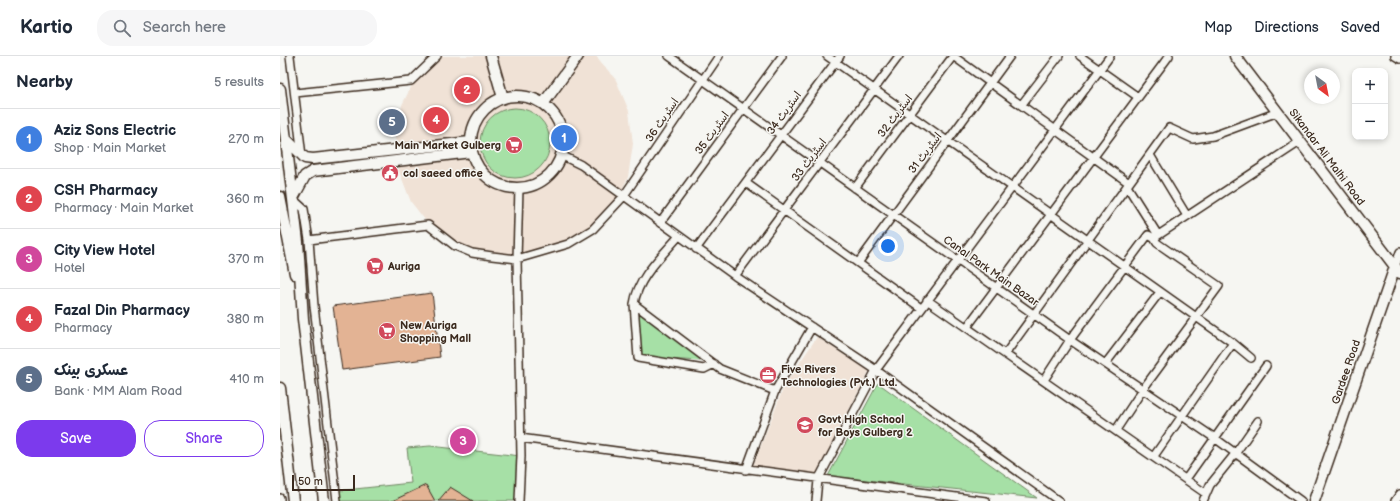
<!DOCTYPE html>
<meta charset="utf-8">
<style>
:root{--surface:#fff;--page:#f6f6f7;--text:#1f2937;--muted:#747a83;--line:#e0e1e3;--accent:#7c3aed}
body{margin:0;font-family:"Balsamiq Sans","Playpen Sans Arabic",sans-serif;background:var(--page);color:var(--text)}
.controls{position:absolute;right:12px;top:12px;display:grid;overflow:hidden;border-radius:8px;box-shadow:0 2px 6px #0003}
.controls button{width:36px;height:36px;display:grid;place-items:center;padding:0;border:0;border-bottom:1px solid var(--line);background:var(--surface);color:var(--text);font:20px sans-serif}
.compass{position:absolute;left:1024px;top:12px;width:36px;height:36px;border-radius:50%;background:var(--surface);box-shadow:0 2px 6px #0003;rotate:148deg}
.scale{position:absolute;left:12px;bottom:10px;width:63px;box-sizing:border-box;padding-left:4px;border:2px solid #3b2a1e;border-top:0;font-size:11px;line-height:14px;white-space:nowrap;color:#3b2a1e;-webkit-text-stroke:3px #f6f6f2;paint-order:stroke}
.you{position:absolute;left:608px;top:190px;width:14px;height:14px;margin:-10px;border:3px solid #fff;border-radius:50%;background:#1a73e8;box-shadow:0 0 0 6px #1a73e833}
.badge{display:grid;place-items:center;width:26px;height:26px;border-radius:50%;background:var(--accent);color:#fff;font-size:13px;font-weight:700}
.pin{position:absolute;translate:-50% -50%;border:2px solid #fff;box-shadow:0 1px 4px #0006}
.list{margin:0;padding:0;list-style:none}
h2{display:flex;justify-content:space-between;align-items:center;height:52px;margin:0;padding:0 16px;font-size:17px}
h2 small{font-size:13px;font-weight:400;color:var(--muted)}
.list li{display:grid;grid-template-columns:26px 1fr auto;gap:12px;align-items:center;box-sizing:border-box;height:60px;padding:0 16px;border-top:1px solid var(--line)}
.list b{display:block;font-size:15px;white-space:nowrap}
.list p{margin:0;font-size:13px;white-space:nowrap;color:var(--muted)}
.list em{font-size:13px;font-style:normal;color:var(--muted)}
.actions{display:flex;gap:8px;padding:12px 16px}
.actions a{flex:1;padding:9px 0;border:1px solid var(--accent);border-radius:16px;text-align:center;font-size:14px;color:var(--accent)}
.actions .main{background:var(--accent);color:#fff}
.icon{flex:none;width:22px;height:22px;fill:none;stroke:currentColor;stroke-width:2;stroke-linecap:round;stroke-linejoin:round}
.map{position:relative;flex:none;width:1120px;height:445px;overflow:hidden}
header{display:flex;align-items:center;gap:24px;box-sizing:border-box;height:56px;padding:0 20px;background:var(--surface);border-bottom:1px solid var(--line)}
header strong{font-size:19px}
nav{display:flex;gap:22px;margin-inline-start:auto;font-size:14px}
.search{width:280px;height:36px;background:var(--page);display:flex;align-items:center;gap:10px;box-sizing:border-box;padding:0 14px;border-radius:16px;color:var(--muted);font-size:15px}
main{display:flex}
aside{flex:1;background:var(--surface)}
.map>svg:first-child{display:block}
</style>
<header>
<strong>Kartio</strong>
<div class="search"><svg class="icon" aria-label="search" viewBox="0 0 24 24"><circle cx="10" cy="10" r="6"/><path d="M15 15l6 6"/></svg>Search here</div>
<nav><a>Map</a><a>Directions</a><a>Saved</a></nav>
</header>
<main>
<aside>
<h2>Nearby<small>5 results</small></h2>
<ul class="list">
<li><span class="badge" style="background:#3f7fe0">1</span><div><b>Aziz Sons Electric</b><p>Shop · Main Market</p></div><em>270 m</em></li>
<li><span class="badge" style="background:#e0444e">2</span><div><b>CSH Pharmacy</b><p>Pharmacy · Main Market</p></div><em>360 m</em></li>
<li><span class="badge" style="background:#d1479c">3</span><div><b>City View Hotel</b><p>Hotel</p></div><em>370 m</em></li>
<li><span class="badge" style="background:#e0444e">4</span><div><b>Fazal Din Pharmacy</b><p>Pharmacy</p></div><em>380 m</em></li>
<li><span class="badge" style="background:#5c6f8a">5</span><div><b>عسکری بینک</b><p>Bank · MM Alam Road</p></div><em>410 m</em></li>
</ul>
<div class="actions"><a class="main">Save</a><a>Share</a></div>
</aside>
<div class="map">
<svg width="1120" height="445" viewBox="0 0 1120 445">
<rect width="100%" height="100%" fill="#f6f6f2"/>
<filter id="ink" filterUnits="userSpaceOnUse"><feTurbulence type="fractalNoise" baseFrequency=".025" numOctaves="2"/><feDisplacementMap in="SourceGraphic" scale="8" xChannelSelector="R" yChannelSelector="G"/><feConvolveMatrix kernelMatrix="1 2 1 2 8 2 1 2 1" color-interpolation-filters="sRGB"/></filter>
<g filter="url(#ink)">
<path fill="#f0e2d6" d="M155 0H316L336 24 349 55 353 88 348 121 334 152 311 177 283 195 251 204H217L185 195 152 173 131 146 119 115 115 82 122 49 137 19Z
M537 281 589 315 536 418 473 410 505 328Z"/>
<path fill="#a6e0a6" stroke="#708562" d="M200 87a35 35 0 1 1 70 0a35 35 0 1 1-70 0Z
M359 255 423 305 365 302 361 300Z
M598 327 757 442 548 420Z
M150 390 241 400 239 445H57L56 435 131 427 127 392Z"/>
<path fill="#e3b394" stroke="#3b2a1e" d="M152 237 160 301 62 314 53 250Z
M146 429 155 445H112Z
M170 431 193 445H158Z"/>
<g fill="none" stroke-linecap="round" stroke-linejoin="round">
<defs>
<path id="street" d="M10 0 22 100
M389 0 790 284 936 383 1021 445
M547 0 953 287 971 302
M673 0 849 127
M800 0 858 41
M1115 0 1120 3
M15 37 131 25 157 0
M742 48 779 0
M281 99 301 109 455 220 596 314 779 445
M870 99 907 160
M466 127 641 252
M847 130 878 179
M239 132 237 203 241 400 239 445
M575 132 673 0
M13 143 24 153 29 184 34 250 57 445
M380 167 502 0
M399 180C381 201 358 221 354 248L358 302 424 313 434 308
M29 184 148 169 175 190 192 197 212 200 237 203 288 188 313 173 343 141 439 0
M416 193 560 0
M578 207 730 0
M1115 211 1120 196
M455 220 619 0
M647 244 925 437
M354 248 440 313 495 335
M687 271 889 0
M726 297 889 72 913 83 933 80 998 56
M826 307 880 236
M764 324 790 284 868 179 874 182 1021 85
M836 374 863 333 939 230 877 187 874 182
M240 382 706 445
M874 400 953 287
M466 414 495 335 532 271
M906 423 986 310
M0 442V445
M536 445 538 424 596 314 830 0
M923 445 930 429 955 398 978 365
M1115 445 1120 438"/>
<path id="secondary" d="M211 0 223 42
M955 0 1120 217
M0 33 18 186 23 263 44 445
M191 86a46 46 0 1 1 92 0a46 46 0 1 1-92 0Z
M263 48 298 0
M6 83 25 102 33 103 190 86
M0 141 15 218
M13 142 25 120 33 115 191 96
M0 332 13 445
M1034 445 1115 211"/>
</defs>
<use href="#street" stroke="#3b2a1e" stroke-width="10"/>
<use href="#secondary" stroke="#3b2a1e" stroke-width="13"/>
<use href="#street" stroke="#f6f6f2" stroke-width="7"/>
<use href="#secondary" stroke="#f6f6f2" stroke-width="10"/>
</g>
</g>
<defs>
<symbol id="supermarket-disc" viewBox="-11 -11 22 22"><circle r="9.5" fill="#d1495b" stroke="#f6f6f2"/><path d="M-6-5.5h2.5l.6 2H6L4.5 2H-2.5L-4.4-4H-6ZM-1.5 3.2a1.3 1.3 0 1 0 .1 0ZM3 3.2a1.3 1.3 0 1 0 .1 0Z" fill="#fff"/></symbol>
<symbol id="civic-disc" viewBox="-11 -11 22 22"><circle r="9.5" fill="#d1495b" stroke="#f6f6f2"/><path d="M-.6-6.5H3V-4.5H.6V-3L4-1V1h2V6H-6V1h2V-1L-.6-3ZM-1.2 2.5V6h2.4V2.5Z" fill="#fff"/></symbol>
<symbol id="office-disc" viewBox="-11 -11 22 22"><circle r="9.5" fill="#d1495b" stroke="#f6f6f2"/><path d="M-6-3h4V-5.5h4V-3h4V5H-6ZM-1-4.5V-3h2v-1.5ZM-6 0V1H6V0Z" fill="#fff"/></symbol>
<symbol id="school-disc" viewBox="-11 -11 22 22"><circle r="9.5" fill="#d1495b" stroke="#f6f6f2"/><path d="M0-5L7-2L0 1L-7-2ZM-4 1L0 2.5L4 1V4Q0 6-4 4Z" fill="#fff"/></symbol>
</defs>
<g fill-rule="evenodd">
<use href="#supermarket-disc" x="224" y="79" width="20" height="20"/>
<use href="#civic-disc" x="100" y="107" width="20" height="20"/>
<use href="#supermarket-disc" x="85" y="200" width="20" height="20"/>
<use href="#supermarket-disc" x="97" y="265" width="20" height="20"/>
<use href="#office-disc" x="478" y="309" width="20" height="20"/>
<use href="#school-disc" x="515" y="359" width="20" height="20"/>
</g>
<g text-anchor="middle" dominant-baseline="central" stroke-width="3" stroke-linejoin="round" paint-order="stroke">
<g font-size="11" fill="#3b2a1e" stroke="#f6f6f2">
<text transform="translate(504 57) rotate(-54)">اسٹریٹ 34</text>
<text transform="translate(615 60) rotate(-53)">اسٹریٹ 32</text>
<text transform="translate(382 64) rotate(-56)">اسٹریٹ 36</text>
<text transform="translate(432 77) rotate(-54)">اسٹریٹ 35</text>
<text transform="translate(645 97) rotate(-53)">اسٹریٹ 31</text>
<text transform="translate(1047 101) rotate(53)">Sikandar Ali Malhi Road</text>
<text transform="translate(529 104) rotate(-53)">اسٹریٹ 33</text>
<text transform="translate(711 215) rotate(35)">Canal Park Main Bazar</text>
<text transform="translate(1066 316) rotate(-71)">Gardee Road</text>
</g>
<g font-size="11" font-weight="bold" fill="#3b2a1e" stroke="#f6f6f2" text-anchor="start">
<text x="221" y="89" text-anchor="end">Main Market Gulberg</text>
<text x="123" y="117">col saeed office</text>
<text x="108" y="210">Auriga</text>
<text x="120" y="269">New Auriga<tspan x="120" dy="13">Shopping Mall</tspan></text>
<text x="501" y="313">Five Rivers<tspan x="501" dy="13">Technologies (Pvt.) Ltd.</tspan></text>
<text x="538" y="363">Govt High School<tspan x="538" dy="13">for Boys Gulberg 2</tspan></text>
</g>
</g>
</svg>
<div class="controls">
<button>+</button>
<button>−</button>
</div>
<svg class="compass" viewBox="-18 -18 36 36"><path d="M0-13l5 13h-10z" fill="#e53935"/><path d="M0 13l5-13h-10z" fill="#747a83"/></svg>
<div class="scale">50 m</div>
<div class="you"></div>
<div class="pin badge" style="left:284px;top:82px;background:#3f7fe0">1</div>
<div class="pin badge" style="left:187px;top:34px;background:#e0444e">2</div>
<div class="pin badge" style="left:183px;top:385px;background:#d1479c">3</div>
<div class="pin badge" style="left:156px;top:64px;background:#e0444e">4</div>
<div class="pin badge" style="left:112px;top:66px;background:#5c6f8a">5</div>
</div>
</main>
